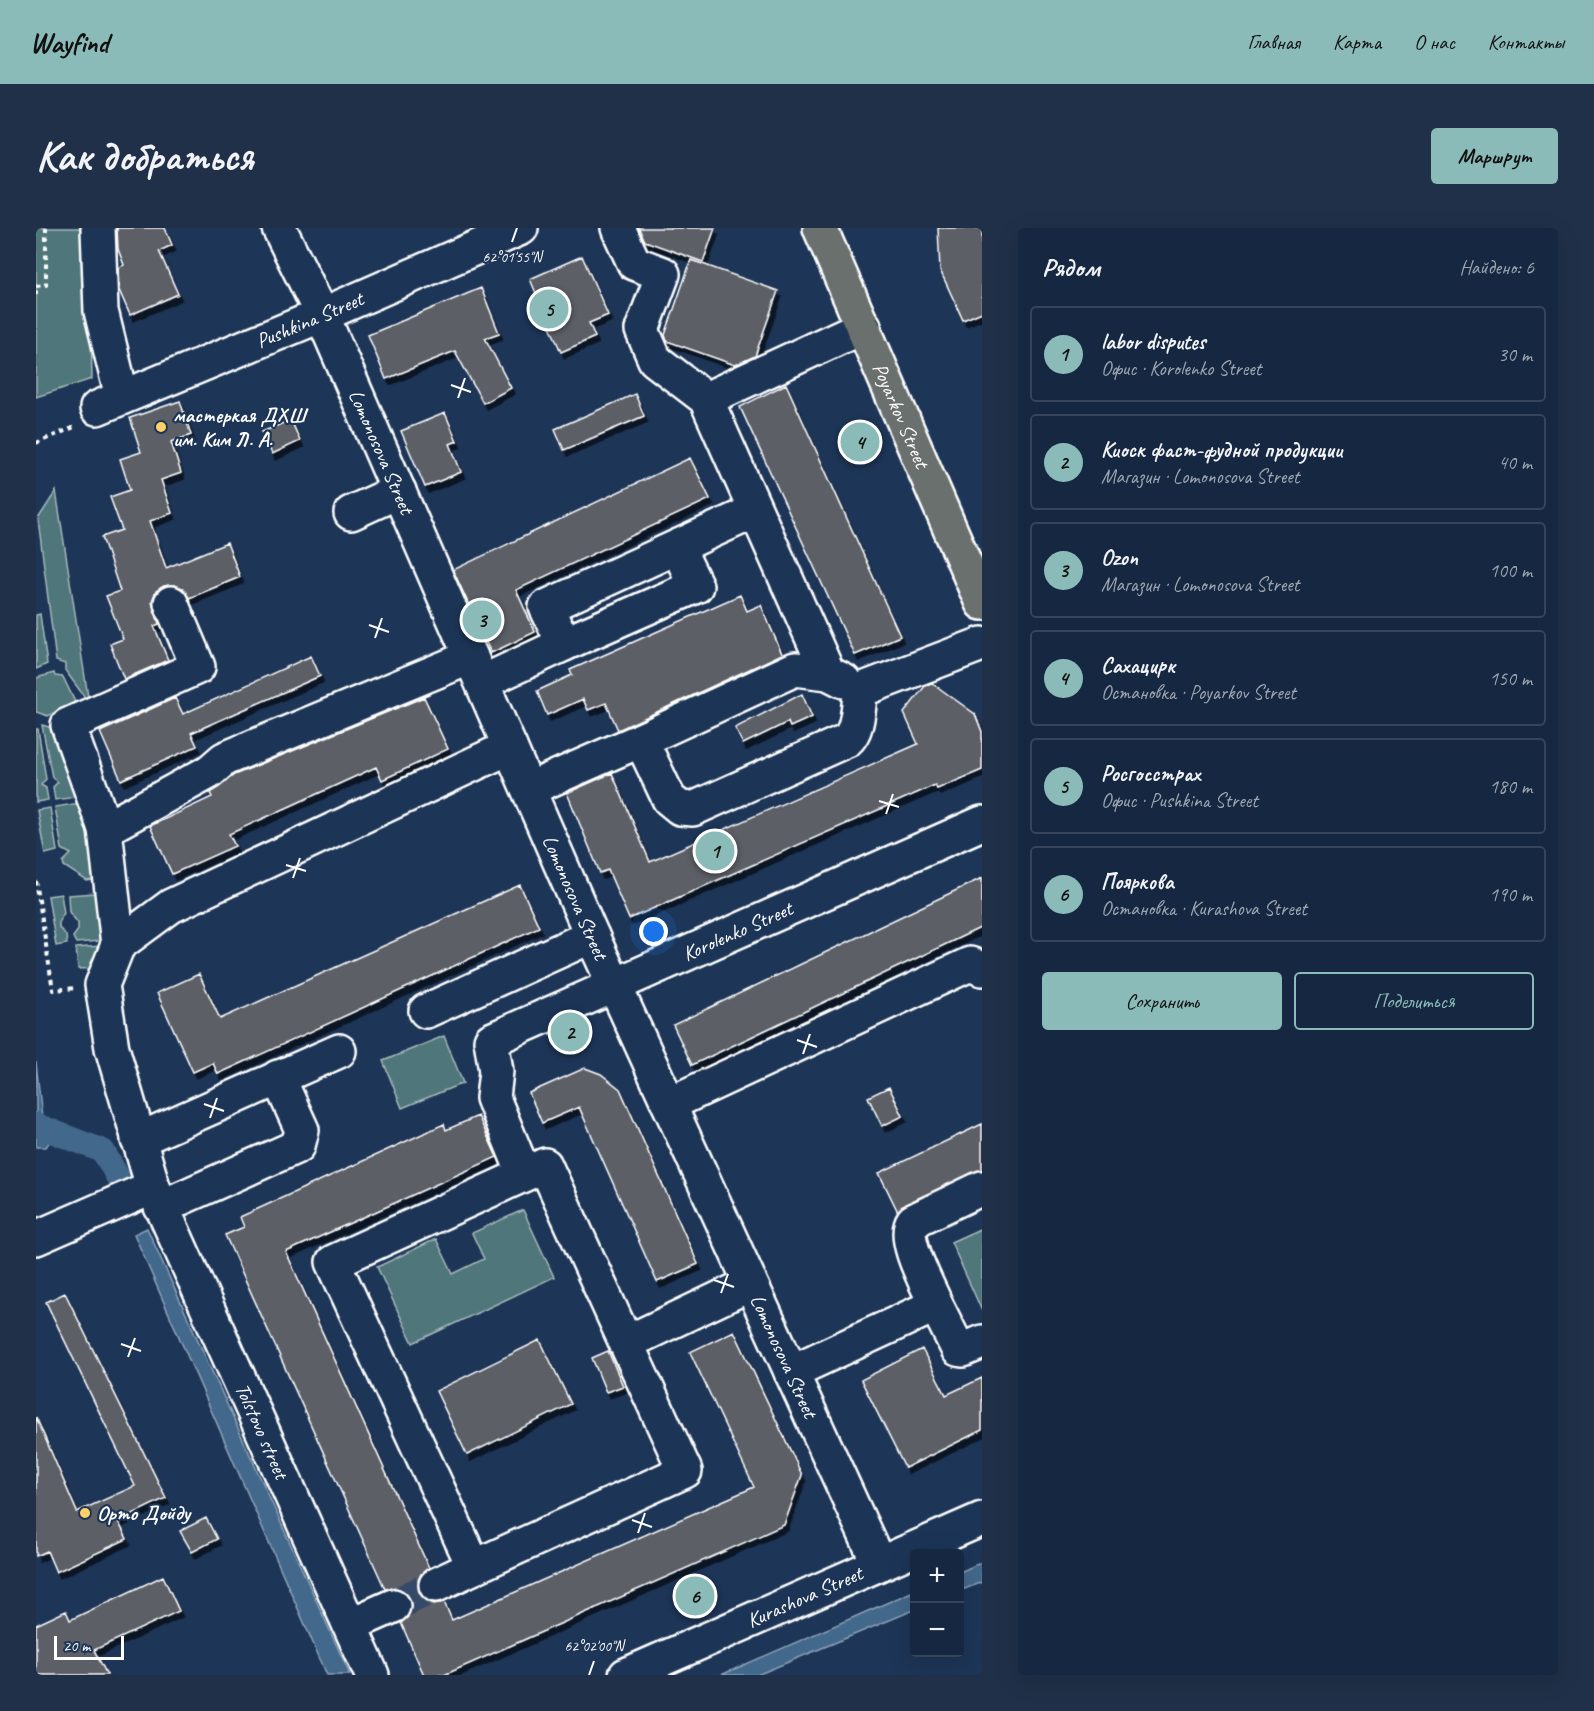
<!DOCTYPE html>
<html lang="ru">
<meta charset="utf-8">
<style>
:root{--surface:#162841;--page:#1f3048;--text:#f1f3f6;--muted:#9ea6b1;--line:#35445a;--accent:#8bbbb9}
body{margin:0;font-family:Caveat,sans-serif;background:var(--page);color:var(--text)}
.controls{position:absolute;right:18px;bottom:18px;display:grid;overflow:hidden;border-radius:6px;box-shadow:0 6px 24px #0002}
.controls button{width:54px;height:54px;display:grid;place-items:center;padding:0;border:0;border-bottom:2px solid var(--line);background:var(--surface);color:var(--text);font:30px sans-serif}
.scale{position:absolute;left:18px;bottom:15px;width:70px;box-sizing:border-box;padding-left:6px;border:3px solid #fff;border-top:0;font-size:16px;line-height:21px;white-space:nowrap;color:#fff;-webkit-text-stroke:4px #1d3557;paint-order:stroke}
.you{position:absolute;left:618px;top:704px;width:21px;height:21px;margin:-15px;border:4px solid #fff;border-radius:50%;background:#1a73e8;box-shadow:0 0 0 9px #1a73e833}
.badge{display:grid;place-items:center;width:39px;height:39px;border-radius:50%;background:var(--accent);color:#111;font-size:20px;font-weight:700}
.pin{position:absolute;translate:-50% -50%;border:3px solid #fff;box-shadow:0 2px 6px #0006}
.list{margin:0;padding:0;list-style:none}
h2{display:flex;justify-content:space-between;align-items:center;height:78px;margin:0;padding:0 24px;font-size:26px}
h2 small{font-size:20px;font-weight:400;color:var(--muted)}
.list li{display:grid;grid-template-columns:39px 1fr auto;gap:18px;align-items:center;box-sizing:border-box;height:96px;margin:0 12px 12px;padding:0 12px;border:2px solid var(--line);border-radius:6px}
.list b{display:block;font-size:22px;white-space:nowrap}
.list p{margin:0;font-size:20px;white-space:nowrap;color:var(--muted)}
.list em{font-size:20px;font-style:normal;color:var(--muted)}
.actions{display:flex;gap:12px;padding:18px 24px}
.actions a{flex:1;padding:14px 0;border:2px solid var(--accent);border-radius:6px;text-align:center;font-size:21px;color:var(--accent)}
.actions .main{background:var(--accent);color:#111}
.map{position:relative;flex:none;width:946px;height:1447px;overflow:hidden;border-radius:6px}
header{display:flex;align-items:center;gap:36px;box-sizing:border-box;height:84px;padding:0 30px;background:var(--accent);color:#111}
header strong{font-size:28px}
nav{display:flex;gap:33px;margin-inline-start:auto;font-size:21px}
.intro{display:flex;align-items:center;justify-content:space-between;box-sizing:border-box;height:144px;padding:0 36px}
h1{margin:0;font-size:42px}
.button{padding:15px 27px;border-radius:6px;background:var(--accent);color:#111;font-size:21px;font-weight:700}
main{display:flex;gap:36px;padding:0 36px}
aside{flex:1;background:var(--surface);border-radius:6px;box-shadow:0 6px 24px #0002}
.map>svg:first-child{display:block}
</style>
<header>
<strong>Wayfind</strong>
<nav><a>Главная</a><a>Карта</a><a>О нас</a><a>Контакты</a></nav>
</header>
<div class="intro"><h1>Как добраться</h1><a class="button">Маршрут</a></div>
<main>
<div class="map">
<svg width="946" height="1447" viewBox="0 0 946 1447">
<defs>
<filter id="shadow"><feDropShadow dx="3.5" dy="6" stdDeviation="0" flood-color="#0009"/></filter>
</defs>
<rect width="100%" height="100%" fill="#1d3557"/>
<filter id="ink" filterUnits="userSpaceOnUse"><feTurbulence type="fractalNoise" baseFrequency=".0167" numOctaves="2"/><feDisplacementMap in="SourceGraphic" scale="12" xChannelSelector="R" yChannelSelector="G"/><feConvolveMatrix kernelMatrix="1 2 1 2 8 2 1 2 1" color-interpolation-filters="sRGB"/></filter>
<g filter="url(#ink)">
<path fill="#50767a" stroke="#a8babc" stroke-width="1.5" d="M0 0H53L56 151 0 169Z
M20 263 53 475 29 442V436L20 433 2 291Z
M4 386 11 436 0 441V387Z
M18 445 19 448 27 449 39 474 12 488 0 484V450Z
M6 497 31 504 55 567 19 572 17 559 22 554 16 549Z
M0 501H2L10 551 5 557 10 560 12 572 0 574Z
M56 573 69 650 51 653 28 638 27 634 35 626 26 621 19 579Z
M14 580 21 623 9 626 1 582Z
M60 665 64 713 40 715 37 709 42 702V695L33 684 32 667Z
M25 666 28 685 23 693V700L30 707 31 716 20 718 12 668Z
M65 718 67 740 42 741 40 720Z
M408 808 427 855 366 880 347 833Z
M487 982 518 1049 377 1115 341 1039 400 1011 417 1046 448 1031 436 1005Z
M946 1000V1083L915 1014Z"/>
<path fill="#43688b" stroke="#8ea4b9" stroke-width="1.5" d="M0 834 6 890 23 900 10 919H0Z
M111 1000 314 1447H291L98 1006Z
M946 1334V1354L924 1363V1344Z
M878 1363V1382L721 1447H685Z"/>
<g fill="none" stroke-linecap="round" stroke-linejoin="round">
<path stroke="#43688b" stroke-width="24" d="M0 897 67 923 84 953"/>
</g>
<path fill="#5c5e66" stroke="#fff" stroke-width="1.5" filter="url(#shadow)" d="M81 0H129L136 17 123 23 142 66 94 87 83 62 82 40 88 37 82 21Z
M603 0H679L667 34 609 13Z
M902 0H946V84L927 92 904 42Z
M546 28 572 87 553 95 559 109 525 124 494 51Z
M655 32 742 63 719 128 699 137 631 113 629 107Z
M445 60 463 105 449 110 475 160 447 175 419 123 350 151 332 107Z
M750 156 864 408 819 427 704 179Z
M599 166 608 188 528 222 519 201Z
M144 173 155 207 135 214 145 245 125 252 136 285 114 293 130 340 191 315 204 349 153 370 147 360 138 357 128 358 120 363 116 373 123 396 118 398 132 432 88 451 74 416 87 411 70 368 84 363 66 309 86 302 74 269 94 262 84 231 105 224 94 190Z
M409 185 421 213 414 216 425 244 389 259 365 203Z
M255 192 264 213 236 226 226 204Z
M654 230 674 271 480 362 499 404 455 425 417 342Z
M704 367 711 383 725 377 746 426 582 502 570 475 552 482 547 471 511 487 501 463 536 447 534 442Z
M275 428 284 448 155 505 161 518 85 552 64 504 139 470 147 486Z
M896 455 939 486 946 504V542L901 561 899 557 593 691 572 642 564 645 531 565 576 545 614 634 882 516 868 485 889 458Z
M766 466 776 489 754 499 752 494 707 516 699 500Z
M388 469 412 521 346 552 340 539 193 606 199 618 136 646 114 598 176 569 174 565 198 547Z
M946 650V699L656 837 637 797Z
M484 657 503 699 182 846 177 835 157 844 121 765 163 746 184 791Z
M549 840 565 846 584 861 662 1036 621 1054 543 879 506 895 493 865Z
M853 859 867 888 846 898 832 869Z
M442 888 461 929 250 1024 393 1340 385 1346 381 1355 383 1364 389 1372 398 1376 408 1374 416 1392 718 1259 654 1124 698 1103 766 1247 748 1297 408 1447H388L365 1395 372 1389 376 1381 374 1370 368 1363 360 1359 349 1361 189 1007 208 999 204 989 408 896 410 902Z
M946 896V942L869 976 862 984 843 945Z
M29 1065 130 1270 82 1293 91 1311 20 1344 11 1323 0 1328V1189L41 1284 99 1258 10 1074Z
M504 1112 535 1176 431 1227 400 1163Z
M886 1121 910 1167 946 1150V1202L869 1240 825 1152Z
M572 1123 587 1158 570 1164 556 1130Z
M170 1290 181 1311 156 1324 144 1303Z
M127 1348 143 1383 58 1422 71 1447H0V1397L30 1383 34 1392Z"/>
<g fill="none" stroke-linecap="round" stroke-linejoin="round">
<path stroke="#344968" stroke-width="33" stroke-dasharray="33 16" stroke-linecap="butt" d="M357 1378 400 1357"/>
<defs>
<g id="minor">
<path d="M62 0 65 83 86 169"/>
<path id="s1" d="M243 0 286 87 556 708 842 1334"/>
<path d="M582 0 598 35 627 46 606 102 619 132 670 171 792 445"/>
<path d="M670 171 828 98"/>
<path id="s2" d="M61 180 286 87 485 0"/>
<path d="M315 285 363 263"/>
<path d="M528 416 660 358 641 319"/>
<path d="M447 454 528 416 510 379 719 283"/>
<path d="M605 512 759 441 792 445 808 453"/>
<path d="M493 561 605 512 633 571 644 580 657 581 811 512C823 502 822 477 825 462L946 416"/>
<path d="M69 601 32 497 162 439 135 375"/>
<path d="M82 717 135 678 474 519"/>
<path d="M390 783 556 708"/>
<path d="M633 876 934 736 946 741"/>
<path d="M102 912 303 823"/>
<path id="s3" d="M488 946 457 870 460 843 455 812 946 595"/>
<path d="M125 979 262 918 266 902 242 849"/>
<path d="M0 1010 117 959"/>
<path d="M900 1077 922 1121 927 1122 946 1114"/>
<path d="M590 1115 509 937 297 1034 438 1339 649 1243 590 1115 714 1056"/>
<path d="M755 1144 900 1077C892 1058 865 1010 877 993L946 960"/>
<path d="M400 1357 438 1339"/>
<path d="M314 1397 357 1378"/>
<path d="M336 1447 117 959 76 820 66 757 82 717 69 601 173 544 188 531 435 429"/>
<path id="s4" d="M590 1447 946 1291"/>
</g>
<g id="major">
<path id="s5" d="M784 0 946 375"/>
</g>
</defs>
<use href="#minor" stroke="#fff" stroke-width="38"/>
<use href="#major" stroke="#fff" stroke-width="38"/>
<path stroke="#fff" stroke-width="4" stroke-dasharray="4.5 4.5" stroke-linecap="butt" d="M0 67V58L10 57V0
M0 215 41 198
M0 653 17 762 40 760"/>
<use href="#minor" stroke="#1d3557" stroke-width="33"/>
<use href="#major" stroke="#6a706d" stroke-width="33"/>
</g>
</g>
<path fill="none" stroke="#fff" stroke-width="2" d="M476 14 481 0M415 157 435 164M422 170 429 150M333 397 353 404M339 410 346 390M843 573 863 579M850 586 857 566M250 637 270 643M257 650 264 630M761 812 781 819M767 826 774 806M168 876 188 883M174 890 181 870M678 1052 698 1059M685 1065 692 1046M85 1116 105 1123M92 1129 99 1110M596 1292 616 1299M602 1305 609 1285M553 1447 558 1433"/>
<g fill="#ffd166" stroke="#1d3557" stroke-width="2">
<circle cx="125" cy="199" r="6"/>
<circle cx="49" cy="1285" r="6"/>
</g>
<g text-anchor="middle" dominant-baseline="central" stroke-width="4.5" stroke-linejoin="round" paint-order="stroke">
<g font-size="21" fill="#fff" stroke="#1d3557">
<text stroke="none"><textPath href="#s2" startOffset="230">Pushkina Street</textPath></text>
<text stroke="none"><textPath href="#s5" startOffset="204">Poyarkov Street</textPath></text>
<text stroke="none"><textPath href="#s1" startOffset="246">Lomonosova Street</textPath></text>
<text stroke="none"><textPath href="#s1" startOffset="732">Lomonosova Street</textPath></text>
<text stroke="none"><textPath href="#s3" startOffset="410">Korolenko Street</textPath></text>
<text stroke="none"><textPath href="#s1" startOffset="1236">Lomonosova Street</textPath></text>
<text transform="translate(226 1203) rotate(66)">Tolstovo street</text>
<text stroke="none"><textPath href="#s4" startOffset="195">Kurashova Street</textPath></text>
</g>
<g font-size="21" font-weight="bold" fill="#fff" stroke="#1d3557" text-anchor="start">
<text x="137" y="187">мастеркая ДХШ<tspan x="137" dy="24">им. Ким Л. А.</tspan></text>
<text x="61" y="1285">Орто Дойду</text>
</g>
</g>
<g font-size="15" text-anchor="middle" fill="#fff" stroke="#1d3557" stroke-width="4.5" stroke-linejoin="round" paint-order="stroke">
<text x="476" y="34">62°01'55"N</text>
<text x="558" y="1423">62°02'00"N</text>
</g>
</svg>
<div class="controls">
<button>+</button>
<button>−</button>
</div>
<div class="scale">20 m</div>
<div class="you"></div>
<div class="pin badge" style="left:679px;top:623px">1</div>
<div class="pin badge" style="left:534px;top:804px">2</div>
<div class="pin badge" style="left:446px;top:392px">3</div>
<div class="pin badge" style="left:824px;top:214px">4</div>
<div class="pin badge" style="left:513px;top:81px">5</div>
<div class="pin badge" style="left:659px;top:1368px">6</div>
</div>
<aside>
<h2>Рядом<small>Найдено: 6</small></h2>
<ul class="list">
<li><span class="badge">1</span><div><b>labor disputes</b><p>Офис · Korolenko Street</p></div><em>30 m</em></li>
<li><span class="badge">2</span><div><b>Киоск фаст-фудной продукции</b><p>Магазин · Lomonosova Street</p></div><em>40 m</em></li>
<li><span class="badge">3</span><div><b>Ozon</b><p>Магазин · Lomonosova Street</p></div><em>100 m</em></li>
<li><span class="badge">4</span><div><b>Сахацирк</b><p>Остановка · Poyarkov Street</p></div><em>150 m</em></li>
<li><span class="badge">5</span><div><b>Росгосстрах</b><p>Офис · Pushkina Street</p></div><em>180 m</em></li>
<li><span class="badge">6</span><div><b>Пояркова</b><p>Остановка · Kurashova Street</p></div><em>190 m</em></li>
</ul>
<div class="actions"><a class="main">Сохранить</a><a>Поделиться</a></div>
</aside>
</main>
